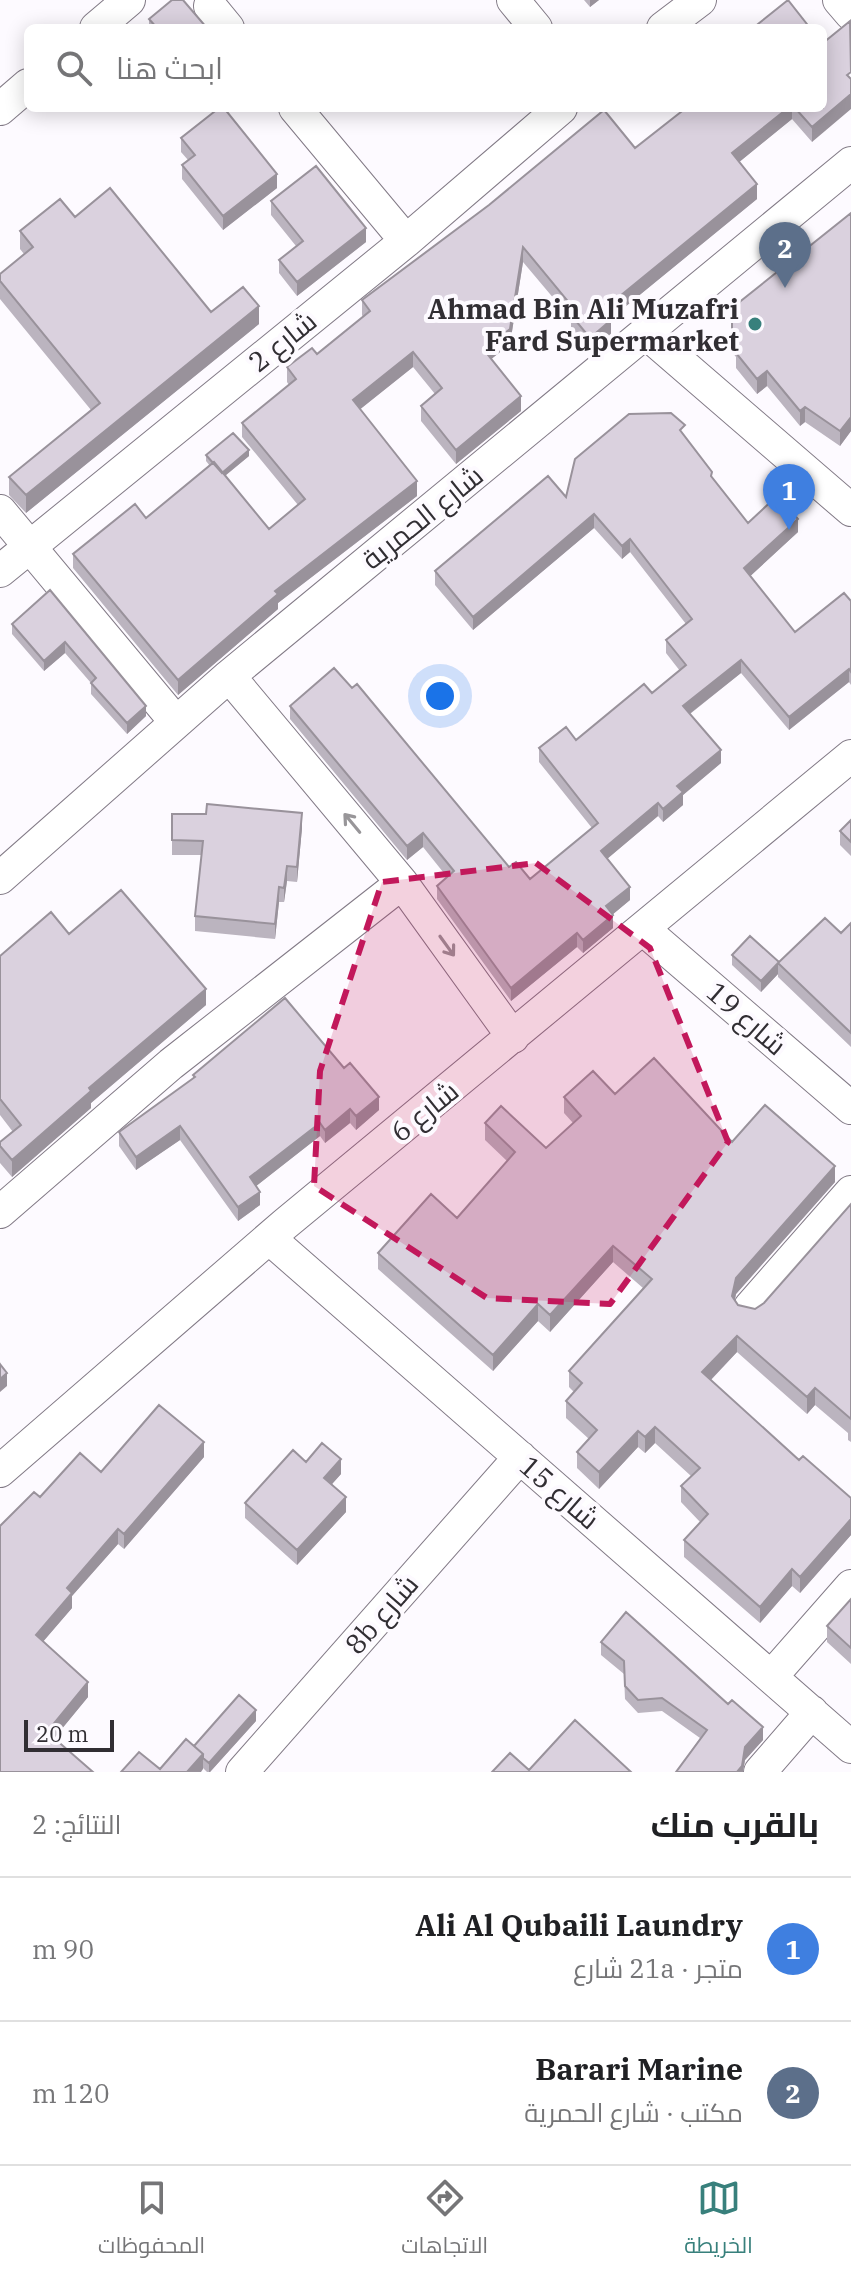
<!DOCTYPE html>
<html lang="ar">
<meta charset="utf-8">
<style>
:root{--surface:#fff;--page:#f6f6f6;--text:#202124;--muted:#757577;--line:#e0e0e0;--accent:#38807c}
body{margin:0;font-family:"IBM Plex Serif",Cairo,serif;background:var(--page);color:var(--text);direction:rtl}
.scale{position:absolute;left:24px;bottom:20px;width:90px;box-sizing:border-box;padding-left:8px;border:4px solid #312e33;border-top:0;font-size:22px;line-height:28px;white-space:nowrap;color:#312e33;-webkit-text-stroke:6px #fdfaff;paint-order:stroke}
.you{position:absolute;left:440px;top:696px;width:28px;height:28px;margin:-20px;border:6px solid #fff;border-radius:50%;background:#1a73e8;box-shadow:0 0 0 12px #1a73e833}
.badge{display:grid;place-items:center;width:52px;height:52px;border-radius:50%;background:var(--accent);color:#fff;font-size:26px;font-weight:700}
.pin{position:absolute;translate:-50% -66px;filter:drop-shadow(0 2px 4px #0008)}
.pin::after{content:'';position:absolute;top:42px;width:28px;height:24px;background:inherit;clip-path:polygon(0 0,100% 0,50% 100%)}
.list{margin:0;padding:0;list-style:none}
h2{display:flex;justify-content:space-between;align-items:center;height:104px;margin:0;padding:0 32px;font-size:34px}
h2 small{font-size:26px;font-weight:400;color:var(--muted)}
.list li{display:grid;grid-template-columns:52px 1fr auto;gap:24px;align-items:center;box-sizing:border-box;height:144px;padding:0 32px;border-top:2px solid var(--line)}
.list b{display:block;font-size:30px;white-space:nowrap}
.list p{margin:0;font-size:26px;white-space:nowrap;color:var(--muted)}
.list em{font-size:26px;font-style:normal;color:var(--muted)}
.icon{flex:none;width:44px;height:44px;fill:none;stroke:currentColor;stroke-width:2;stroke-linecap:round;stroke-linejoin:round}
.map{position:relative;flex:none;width:851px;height:1772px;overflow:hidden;direction:ltr}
.search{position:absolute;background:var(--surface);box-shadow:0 4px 20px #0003;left:24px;right:24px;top:24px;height:88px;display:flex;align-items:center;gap:20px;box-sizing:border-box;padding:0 28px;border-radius:12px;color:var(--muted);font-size:30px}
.sheet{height:392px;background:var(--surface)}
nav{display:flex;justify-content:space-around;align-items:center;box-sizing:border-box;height:112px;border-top:2px solid var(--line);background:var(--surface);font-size:22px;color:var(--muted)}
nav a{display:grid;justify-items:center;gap:4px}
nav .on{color:var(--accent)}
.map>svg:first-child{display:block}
</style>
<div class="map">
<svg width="851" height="1772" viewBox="0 0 851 1772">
<rect width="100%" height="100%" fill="#fdfaff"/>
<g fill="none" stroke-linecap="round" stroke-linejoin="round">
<defs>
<path id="minor" d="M513 0 536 28
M839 0 851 14
M210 6 228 28
M96 28 129 0
M663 28 700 0
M295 108 406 241
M0 109 28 85
M646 333 851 510
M0 511 175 721
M0 571 406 241 561 108
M229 676 402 883 513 1037
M0 878 229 676 851 163
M643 929 851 1108
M0 1212 171 1064 402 883
M269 1238 851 1747
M750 1307 851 1192
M0 1471 285 1224 851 756
M771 1677 851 1586
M242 1772 520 1457
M760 1772 812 1712"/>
</defs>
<use href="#minor" stroke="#827a86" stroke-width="34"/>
<use href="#minor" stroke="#fff" stroke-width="32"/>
</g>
<path fill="#bbb4bf" d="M584 0H599L590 7Z
M149 19 207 28H149Z
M211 108H233L227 113 277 188 223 230 182 179V165L188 160 181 152V138L215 112Z
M686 108H823L812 142 792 119 739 162 757 199 610 319 611 335 590 353 571 330V319L523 262 510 344 491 359 521 411 456 464 421 421V406L435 394 413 367 360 409 417 496 278 603V609L178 695 73 568V554L146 518 210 466 206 461V455L249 456 225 476 269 529 298 505 242 437V423L289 385 287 382V367L317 354 363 317 362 315V300L635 148Z
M271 201 366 242 297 296 279 273V260L296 246 271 215Z
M851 213V431L840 446 805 422 800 426 767 386 757 394 736 368V357L732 352V308Z
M75 217 211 312 259 324 26 513 9 495V477L91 410 0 299V274L24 254 20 249V231Z
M685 436 712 478 748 523 798 532 750 576 795 632 851 601V685L849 682 789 730 741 673 690 714 721 763 683 795V805L663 822 658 816 607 859 630 900 613 914V928L583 953 577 947 511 1001 437 899V886L447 877 423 847 407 860 290 719V706L509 867 530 879 592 828 539 762V748L576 740 652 693 680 671 666 653V640L686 624 630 552 622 559 594 528 473 630 435 585V571L566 497Z
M50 590 146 716 127 734 91 694V683L65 653 44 671 12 634V624Z
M172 814 302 828 297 882 287 881 284 902H279L275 939 195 931V916L202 855H172Z
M851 820V856L840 845V831Z
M851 923V1047L778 977V974L761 992 732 965V955L779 962 841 933Z
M69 934 206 1005 91 1103V1108L12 1177 0 1163V1142L13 1132 0 1115V956Z
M193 1075 379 1110 356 1130 350 1123 325 1143 320 1136 256 1186 260 1205 238 1221 180 1140 136 1170 119 1146V1132L193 1079Z
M615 1094 732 1142 835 1182 736 1294 735 1300 738 1305 755 1309 764 1303 851 1204V1442L848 1440V1433L815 1405 807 1414 737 1352 711 1380 799 1460 851 1498V1535L800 1593 792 1586 760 1623 684 1557V1540L701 1523 681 1502V1486L691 1476 655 1443 645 1453 638 1447 599 1489 577 1468V1452L589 1439 566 1418V1401L574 1392 569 1387V1371L643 1288 613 1262 550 1332 538 1321 493 1371 378 1269V1253L457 1218 507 1161 485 1140V1123L546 1148 573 1123 564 1113V1097Z
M204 1457 124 1549 118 1544 72 1596V1608L43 1641 88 1697 54 1738 0 1772 40 1497 101 1472Z
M306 1462 341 1474 332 1484 346 1512 297 1565 245 1518V1503Z
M851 1599V1664L827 1642V1626Z
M601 1642 763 1740 745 1760 743 1772H676L700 1738 662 1711 638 1713 625 1699 624 1674 601 1655Z
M256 1721 210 1772H207L203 1768 160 1769 194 1746Z"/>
<path fill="#99929b" d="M590 0H599L590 7Z
M851 94V109L812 142V127Z
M788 108H792V119L732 168V153Z
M277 174V188L223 230V216Z
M757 184V199L603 325V310Z
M366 228V242L297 296V282Z
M523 247V262L510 344 484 365V350Z
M259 306V324L26 513V495Z
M611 320V335L590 353V338Z
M413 352V367L353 415V400Z
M767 371V386L757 394V379Z
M521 396V411L456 464V450Z
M805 407V422L800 426V411Z
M851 417V431L840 446V431Z
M249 450V456L221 479V474Z
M417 481V496L278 603V609L178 695V680L275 591Z
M594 514V528L473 630V617Z
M798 519V532L744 582V568Z
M630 539V552L622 559V546Z
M65 642V653L44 671V661Z
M741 660V673L683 719V706Z
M849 669V682L789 730V717Z
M146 706V716L127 734V723Z
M721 750V763L683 795V805L663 822V809L677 786Z
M658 803V816L601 864V851Z
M302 813V828L297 882V867Z
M423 833V847L407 860V846Z
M287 866V881L284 902V888Z
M279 887V902L275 939V924Z
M630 887V900L606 920V906Z
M613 915V928L583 953V940Z
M577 933V947L511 1001V988Z
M778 963V974L761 992V981Z
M206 989V1005L91 1103V1108L12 1177V1160L89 1088Z
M379 1097V1110L356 1130V1116Z
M350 1109V1123L325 1143V1130Z
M320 1123V1136L250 1191V1177Z
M180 1126V1140L136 1170V1157Z
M835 1166V1182L736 1294 732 1312V1296L736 1278Z
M260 1192V1205L238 1221V1207Z
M613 1246V1262L550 1332V1315Z
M538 1304V1321L493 1371V1355Z
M737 1336V1352L702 1389V1372Z
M7 1373V1386L0 1392V1379Z
M815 1388V1405L807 1414V1397Z
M655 1427V1443L645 1453V1437Z
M638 1431V1447L599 1489V1472Z
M204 1442V1457L124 1549V1534Z
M341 1459V1474L324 1493V1478Z
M346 1497V1512L297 1565V1550Z
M851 1519V1535L800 1593V1577Z
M118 1529V1544L72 1596V1608L36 1650V1635L67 1588Z
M792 1569V1586L760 1623V1607Z
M88 1682V1697L47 1747V1732Z
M256 1710V1721L210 1772H209V1763Z
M763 1727V1740L745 1760 743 1772H737L745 1747Z
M203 1754V1769L201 1772H187Z"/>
<path fill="#dad1de" stroke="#99929b" stroke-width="2" d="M172 0H183L207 28H157L149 19Z
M788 0 810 28H753Z
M850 21 851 72 847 75 851 79V94L812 127 795 108H823V43Z
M219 108H224L277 174 223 216 182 165 195 155 181 138Z
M686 108H788L732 153 757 184 603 310 611 320 590 338 571 315 576 311 523 247 510 329 484 350 521 396 456 450 421 406 442 388 413 352 353 400 417 481 275 591 278 594 178 680 73 554 135 504 146 518 214 462 269 529 305 499 242 423 296 379 287 367 312 348 317 354 370 311 362 300 489 205 604 110 635 148Z
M316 166 366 228 297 282 279 260 303 241 271 201Z
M110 188 211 312 243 287 259 306 26 495 9 477 100 403 0 281V274L33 247 20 231 60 199 75 217Z
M851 213V417L840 431 805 407 800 411 767 371 757 379 736 353 740 348 732 337V308Z
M671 413 685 425 680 430 712 472 711 476 748 523 777 496 798 519 744 568 795 632 844 593 851 601V672L849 669 789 717 741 660 683 706 721 750 677 786 683 792 663 809 658 803 601 851 630 887 606 906 613 915 583 940 577 933 511 988 437 886 454 871 423 833 407 846 290 706 334 668 352 688 357 684 509 867 516 862 530 879 598 823 539 748 566 727 576 740 644 684 652 693 686 665 666 640 692 619 630 539 622 546 594 514 473 617 435 571 548 476 566 497 575 459 629 414Z
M233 433 249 450 222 473 206 455Z
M50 590 146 706 127 723 91 683 96 678 65 642 44 661 12 624Z
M207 804 302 813 297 867 287 866 284 888 279 887 275 924 195 916 203 841 172 840V814H206Z
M851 820V842L840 831Z
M121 890 206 989 89 1088 91 1091 12 1160 0 1146V1142L21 1125 0 1099V956L51 912 69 934Z
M825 918 841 933 851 923V1033L778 963Z
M750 936 779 962 761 981 732 955Z
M285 998 344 1068 350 1063 379 1097 356 1116 350 1109 325 1130 320 1123 250 1177 260 1192 238 1207 180 1126 136 1157 119 1132 195 1077 193 1075Z
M654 1058 732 1142 765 1105 835 1166 736 1278 732 1296 738 1305 755 1309 764 1303 851 1204V1419L815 1388 807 1397 737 1336 702 1372 799 1460 803 1456 851 1498V1519L800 1577 792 1569 760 1607 684 1540 708 1514 681 1486 700 1468 655 1427 645 1437 638 1431 599 1472 577 1452 597 1430 566 1401 582 1383 569 1371 652 1279 613 1246 550 1315 538 1304 493 1355 378 1253 431 1194 457 1218 515 1152 485 1123 501 1106 546 1148 581 1116 564 1097 593 1071 615 1094Z
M0 1364 7 1373 0 1379Z
M159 1405 204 1442 124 1534 118 1529 67 1588 72 1593 36 1635 88 1682 47 1732 93 1772H0V1526L34 1492 40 1497 80 1453 101 1472Z
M322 1443 341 1459 324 1478 346 1497 297 1550 245 1503 293 1450 306 1462Z
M851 1599V1648L827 1626Z
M626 1612 728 1704 732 1700 763 1727 745 1747 742 1766 737 1772H676L707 1730 662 1698 638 1700 625 1686 624 1661 601 1642Z
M239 1695 256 1710 209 1763 203 1758V1754L194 1746Z
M575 1720 631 1772H492L510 1753 529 1770Z
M186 1739 203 1754 187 1772H121L139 1752 160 1769Z"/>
<defs><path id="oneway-shaft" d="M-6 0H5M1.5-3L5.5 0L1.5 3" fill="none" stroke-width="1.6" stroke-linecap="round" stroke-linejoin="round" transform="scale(2)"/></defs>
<g stroke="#989699">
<use href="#oneway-shaft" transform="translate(352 823) rotate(-130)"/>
<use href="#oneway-shaft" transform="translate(447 946) rotate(54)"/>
</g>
<path fill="#c2185b" fill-opacity="0.2" stroke="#c2185b" stroke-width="6" stroke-dasharray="16 10" stroke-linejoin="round" d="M536 863 650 948 728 1142 610 1304 487 1298 314 1186 320 1071 382 882Z"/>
<circle fill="#38807c" stroke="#fdfaff" stroke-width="3" cx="755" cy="324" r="8"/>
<g text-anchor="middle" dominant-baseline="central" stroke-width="8" stroke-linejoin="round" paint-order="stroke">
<g font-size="28" font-weight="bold" fill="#312e33" stroke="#fdfaff" text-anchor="end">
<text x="739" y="308">Ahmad Bin Ali Muzafri<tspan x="739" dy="32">Fard Supermarket</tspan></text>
</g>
<g font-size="28" fill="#312e33" stroke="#fdfaff">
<text transform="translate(282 341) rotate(-39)">شارع 2</text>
<text transform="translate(422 517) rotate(-39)">شارع الحمرية</text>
<text transform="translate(747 1018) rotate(41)">شارع 19</text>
<text transform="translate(424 1111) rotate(-39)">شارع 6</text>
<text transform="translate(560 1492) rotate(41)">شارع 15</text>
<text transform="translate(381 1614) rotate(-49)">8b شارع</text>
</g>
</g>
</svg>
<div class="scale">20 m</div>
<div class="you"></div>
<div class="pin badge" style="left:789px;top:530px;background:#3f7fe0">1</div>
<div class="pin badge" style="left:785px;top:288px;background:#5c6f8a">2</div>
<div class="search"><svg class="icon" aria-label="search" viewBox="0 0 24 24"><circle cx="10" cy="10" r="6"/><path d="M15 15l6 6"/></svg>ابحث هنا</div>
</div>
<section class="sheet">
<h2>بالقرب منك<small>النتائج: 2</small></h2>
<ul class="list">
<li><span class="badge" style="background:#3f7fe0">1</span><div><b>Ali Al Qubaili Laundry</b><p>متجر · 21a شارع</p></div><em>90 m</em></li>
<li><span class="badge" style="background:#5c6f8a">2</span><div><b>Barari Marine</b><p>مكتب · شارع الحمرية</p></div><em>120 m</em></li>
</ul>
</section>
<nav>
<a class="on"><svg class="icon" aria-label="map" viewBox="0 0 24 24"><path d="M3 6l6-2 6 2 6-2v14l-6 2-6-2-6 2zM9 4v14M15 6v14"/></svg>الخريطة</a>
<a><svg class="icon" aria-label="directions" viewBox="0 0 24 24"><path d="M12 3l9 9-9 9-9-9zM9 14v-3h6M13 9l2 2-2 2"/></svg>الاتجاهات</a>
<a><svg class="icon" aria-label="saved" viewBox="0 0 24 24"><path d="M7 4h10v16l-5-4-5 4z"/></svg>المحفوظات</a>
</nav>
